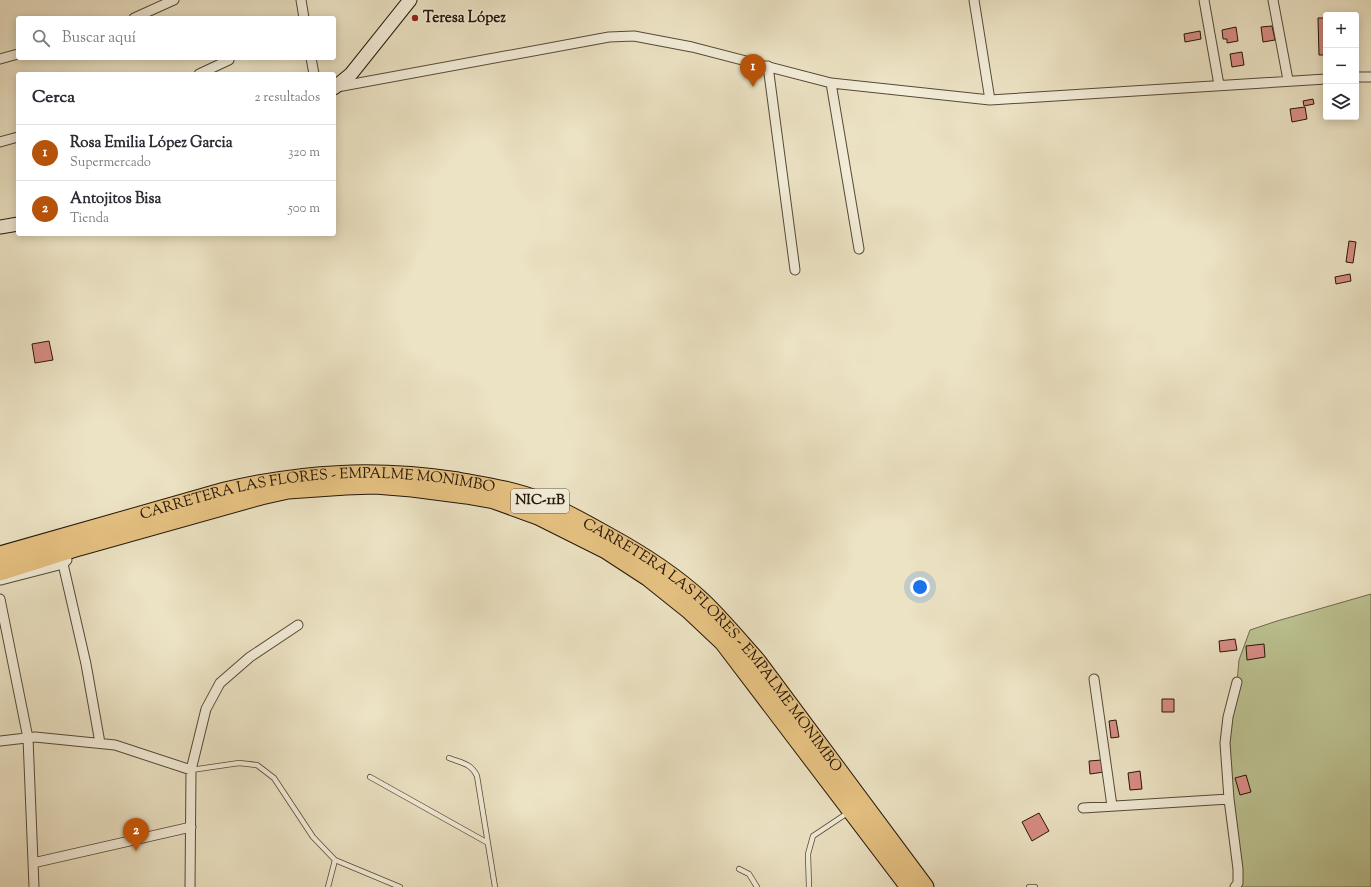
<!DOCTYPE html>
<html lang="es">
<meta charset="utf-8">
<style>
:root{--surface:#fff;--page:#f2f2f3;--text:#2b2b33;--muted:#7c7c81;--line:#e1e1e2;--accent:#b45309}
body{margin:0;font-family:"Sorts Mill Goudy",serif;background:var(--page);color:var(--text)}
.controls{position:absolute;right:12px;top:12px;display:grid;overflow:hidden;border-radius:4px;box-shadow:0 2px 10px #0003}
.controls button{width:36px;height:36px;display:grid;place-items:center;padding:0;border:0;border-bottom:1px solid var(--line);background:var(--surface);color:var(--text);font:20px sans-serif}
.you{position:absolute;left:920px;top:587px;width:14px;height:14px;margin:-10px;border:3px solid #fff;border-radius:50%;background:#1a73e8;box-shadow:0 0 0 6px #1a73e833}
.badge{display:grid;place-items:center;width:26px;height:26px;border-radius:50%;background:var(--accent);color:#fff;font-size:13px;font-weight:700}
.pin{position:absolute;translate:-50% -33px;filter:drop-shadow(0 1px 2px #0008)}
.pin::after{content:'';position:absolute;top:21px;width:14px;height:12px;background:inherit;clip-path:polygon(0 0,100% 0,50% 100%)}
.list{margin:0;padding:0;list-style:none}
h2{display:flex;justify-content:space-between;align-items:center;height:52px;margin:0;padding:0 16px;font-size:17px}
h2 small{font-size:13px;font-weight:400;color:var(--muted)}
.list li{display:grid;grid-template-columns:26px 1fr auto;gap:12px;align-items:center;box-sizing:border-box;height:56px;padding:0 16px;border-top:1px solid var(--line)}
.list b{display:block;font-size:15px;white-space:nowrap}
.list p{margin:0;font-size:13px;white-space:nowrap;color:var(--muted)}
.list em{font-size:13px;font-style:normal;color:var(--muted)}
.icon{flex:none;width:22px;height:22px;fill:none;stroke:currentColor;stroke-width:2;stroke-linecap:round;stroke-linejoin:round}
.map{position:relative;flex:none;width:1371px;height:887px;overflow:hidden}
.search{position:absolute;background:var(--surface);box-shadow:0 2px 10px #0003;left:16px;top:16px;width:320px;height:44px;display:flex;align-items:center;gap:10px;box-sizing:border-box;padding:0 14px;border-radius:4px;color:var(--muted);font-size:15px}
.panel{position:absolute;background:var(--surface);box-shadow:0 2px 10px #0003;left:16px;top:72px;width:320px;height:164px;border-radius:4px}
.map>svg:first-child{display:block}
</style>
<div class="map">
<svg width="1371" height="887" viewBox="0 0 1371 887">
<rect width="100%" height="100%" fill="#ece3c4"/>
<filter id="stains"><feTurbulence type="fractalNoise" baseFrequency=".005" numOctaves="4"/><feColorMatrix values="0 0 0 0 .2 0 0 0 0 .09 0 0 0 0 .02 0 0 0 .5 -.17"/></filter>
<radialGradient id="worn" r=".72"><stop offset=".6" stop-color="#630" stop-opacity="0"/><stop offset="1" stop-color="#630" stop-opacity=".3"/></radialGradient>
<path fill="#bcc291" stroke="#706c4e" d="M1371 594V887H1235L1238 883 1225 743 1237 682 1239 660 1250 630 1277 621Z"/>
<path fill="#d98d85" stroke="#24170a" d="M1318 18H1326V55H1319Z
M1272 26 1275 40 1263 42 1261 27Z
M1236 27 1238 41 1227 43V39H1223L1222 30Z
M1200 31 1201 39 1185 42 1184 34Z
M1242 52 1244 65 1232 67 1230 54Z
M1313 99 1314 104 1304 106 1303 101Z
M1305 107 1307 119 1292 122 1290 109Z
M1349 241 1356 242 1353 263 1346 262Z
M1350 274 1351 281 1336 284 1335 277Z
M49 341 53 360 35 363 32 344Z
M1235 639 1237 650 1220 652 1219 641Z
M1264 644 1265 657 1247 660 1246 646Z
M1162 699H1174V712H1162Z
M1116 720 1119 737 1111 738 1109 721Z
M1102 760 1104 772 1090 774 1089 761Z
M1140 771 1142 789 1130 790 1128 773Z
M1246 775 1251 792 1240 795 1235 778Z
M1039 813 1049 831 1032 841 1022 822Z"/>
<g fill="none" stroke-linecap="round" stroke-linejoin="round">
<defs>
<path id="lane" d="M449 758C461 763 471 763 477 776L495 887
M191 770 239 763 257 765 274 778 313 837 335 860 328 887
M370 777 488 843
M335 860 400 887
M739 869 749 874 757 887
M809 887 808 854 813 836 849 812
M1029 887H1035"/>
<path id="street" d="M301 0 304 18
M974 0 990 100
M1204 0 1219 85
M1273 0 1288 80
M134 18 174 0
M311 58 314 74
M0 59 18 54
M768 66 795 270
M199 74 229 60
M1356 77H1371
M831 83 859 249
M337 87 609 37 634 36 692 47 831 83 990 100 1326 79
M0 142 18 137
M63 564 86 664 100 743
M1 580 63 564 67 560
M0 599 28 738 34 887
M1094 679 1112 806
M0 741 35 737 115 745 191 770
M1083 808 1229 799
M33 863 191 827
M190 887 191 770 206 709 220 683 250 657 298 625
M1235 887 1238 883V869L1229 799 1225 743 1228 717 1237 682"/>
<path id="secondary" d="M334 88 351 74 410 0
M0 227 18 224"/>
<g id="highway">
<path id="s1" d="M0 555 225 491C305 472 377 469 458 481 485 486 513 490 538 500 562 510 585 523 608 536 641 554 674 575 702 601 722 620 739 641 757 661L925 887"/>
<path d="M0 572 79 547 261 496 288 490 346 486 375 485 412 488 466 495 494 500 538 516 606 550 649 578 689 610 723 642 909 887"/>
</g>
</defs>
<use href="#lane" stroke="#564a38" stroke-width="6"/>
<use href="#street" stroke="#564a38" stroke-width="11"/>
<use href="#secondary" stroke="#24170a" stroke-width="15"/>
<use href="#highway" stroke="#24170a" stroke-width="19"/>
<use href="#lane" stroke="#f3edd9" stroke-width="4.5"/>
<use href="#street" stroke="#f3edd9" stroke-width="9"/>
<use href="#secondary" stroke="#f3edd9" stroke-width="13"/>
<use href="#highway" stroke="#e6c282" stroke-width="17"/>
</g>
<circle fill="#8f2418" stroke="#f3edd9" stroke-width="1.5" cx="415" cy="18" r="4"/>
<g text-anchor="middle" dominant-baseline="central" stroke-width="3" stroke-linejoin="round" paint-order="stroke">
<rect fill="#f3edd9" stroke="#625748" stroke-width="1" x="511" y="489" width="58" height="24" rx="3"/>
<g font-size="14" font-weight="bold" fill="#24170a">
<text x="540" y="501">NIC-11B</text>
</g>
<g font-size="15" font-weight="bold" fill="#24170a" stroke="#f3edd9" text-anchor="start">
<text x="423" y="18">Teresa López</text>
</g>
<g font-size="15" fill="#24170a" stroke="#f3edd9">
<text stroke="none"><textPath href="#s1" startOffset="326">CARRETERA LAS FLORES - EMPALME MONIMBO</textPath></text>
<text stroke="none"><textPath href="#s1" startOffset="782">CARRETERA LAS FLORES - EMPALME MONIMBO</textPath></text>
</g>
</g>
<rect width="100%" height="100%" filter="url(#stains)"/>
<rect width="100%" height="100%" fill="url(#worn)"/>
</svg>
<div class="controls">
<button>+</button>
<button>−</button>
<button><svg class="icon" aria-label="layers" viewBox="0 0 24 24"><path d="M12 4l9 5-9 5-9-5zM3 14l9 5 9-5"/></svg></button>
</div>
<div class="you"></div>
<div class="pin badge" style="left:753px;top:87px">1</div>
<div class="pin badge" style="left:136px;top:851px">2</div>
<div class="search"><svg class="icon" aria-label="search" viewBox="0 0 24 24"><circle cx="10" cy="10" r="6"/><path d="M15 15l6 6"/></svg>Buscar aquí</div>
<section class="panel">
<h2>Cerca<small>2 resultados</small></h2>
<ul class="list">
<li><span class="badge">1</span><div><b>Rosa Emilia López Garcia</b><p>Supermercado</p></div><em>320 m</em></li>
<li><span class="badge">2</span><div><b>Antojitos Bisa</b><p>Tienda</p></div><em>500 m</em></li>
</ul>
</section>
</div>
